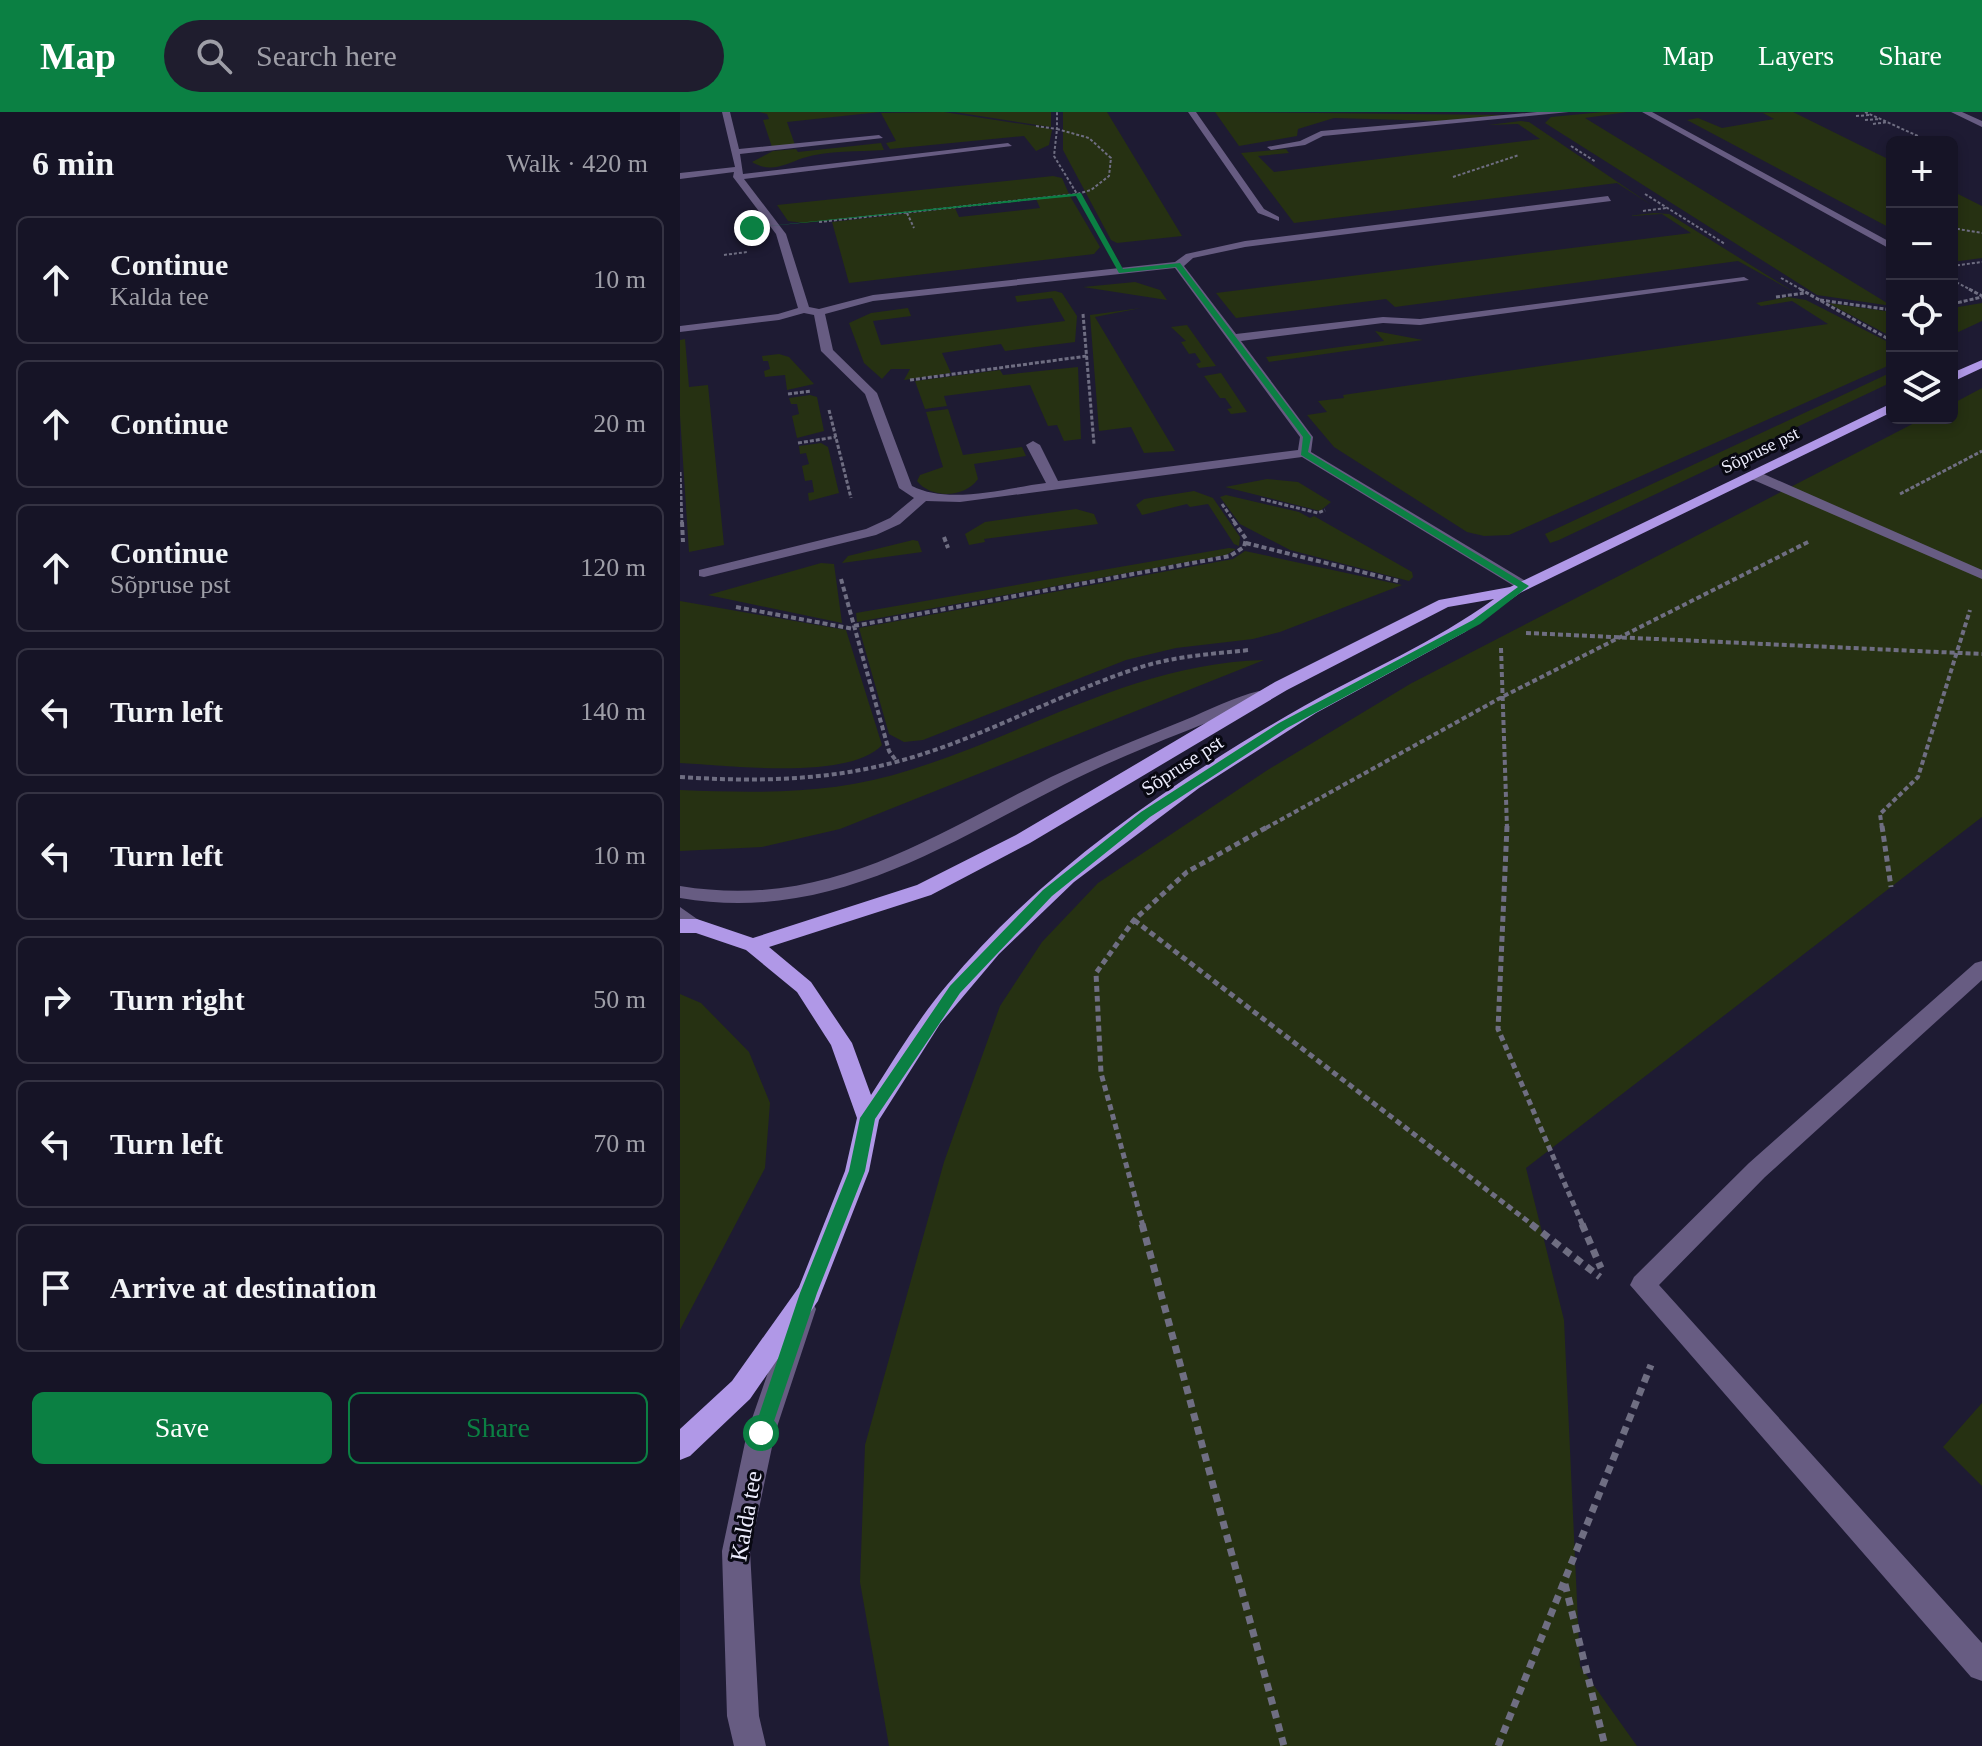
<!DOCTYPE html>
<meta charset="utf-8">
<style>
:root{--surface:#161426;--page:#1f1d2e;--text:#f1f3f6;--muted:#9e9ea7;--line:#353343;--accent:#0b8043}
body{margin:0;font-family:Georgia,serif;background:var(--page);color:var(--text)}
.controls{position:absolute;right:24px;top:24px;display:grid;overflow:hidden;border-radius:12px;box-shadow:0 4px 12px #0003}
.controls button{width:72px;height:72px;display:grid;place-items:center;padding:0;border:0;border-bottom:2px solid var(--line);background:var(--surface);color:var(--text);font:40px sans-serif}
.stop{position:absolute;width:24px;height:24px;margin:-18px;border:6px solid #0b8043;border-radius:50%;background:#fff}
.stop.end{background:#0b8043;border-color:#fff;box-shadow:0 2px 8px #0008}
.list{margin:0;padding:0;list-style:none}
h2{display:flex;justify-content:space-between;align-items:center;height:104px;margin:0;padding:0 32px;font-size:34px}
h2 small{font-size:26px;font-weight:400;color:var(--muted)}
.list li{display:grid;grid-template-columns:52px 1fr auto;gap:24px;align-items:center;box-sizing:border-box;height:128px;margin:0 16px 16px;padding:0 16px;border:2px solid var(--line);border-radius:12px}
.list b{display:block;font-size:30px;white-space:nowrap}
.list p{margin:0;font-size:26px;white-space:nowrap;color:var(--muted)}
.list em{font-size:26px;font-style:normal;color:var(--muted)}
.actions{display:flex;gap:16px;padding:24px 32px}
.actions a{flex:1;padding:18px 0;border:2px solid var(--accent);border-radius:12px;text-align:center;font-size:28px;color:var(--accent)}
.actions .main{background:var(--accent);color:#fff}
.icon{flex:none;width:44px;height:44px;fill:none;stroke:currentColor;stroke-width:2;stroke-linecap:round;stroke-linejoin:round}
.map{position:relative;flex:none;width:1302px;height:1634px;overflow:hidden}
header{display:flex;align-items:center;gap:48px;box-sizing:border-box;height:112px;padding:0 40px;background:var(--accent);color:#fff}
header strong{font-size:38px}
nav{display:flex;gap:44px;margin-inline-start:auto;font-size:28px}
.search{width:560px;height:72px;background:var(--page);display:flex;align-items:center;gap:20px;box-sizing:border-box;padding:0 28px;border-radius:44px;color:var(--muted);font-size:30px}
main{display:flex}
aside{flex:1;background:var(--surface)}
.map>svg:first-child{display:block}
</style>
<header>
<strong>Map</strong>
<div class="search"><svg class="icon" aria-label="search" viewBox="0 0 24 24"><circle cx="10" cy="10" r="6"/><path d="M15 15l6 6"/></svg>Search here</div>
<nav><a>Map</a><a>Layers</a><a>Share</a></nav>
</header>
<main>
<aside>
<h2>6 min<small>Walk · 420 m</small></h2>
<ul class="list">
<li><svg class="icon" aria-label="ahead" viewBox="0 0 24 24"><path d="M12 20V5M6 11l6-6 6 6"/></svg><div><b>Continue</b><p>Kalda tee</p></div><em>10 m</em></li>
<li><svg class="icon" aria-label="ahead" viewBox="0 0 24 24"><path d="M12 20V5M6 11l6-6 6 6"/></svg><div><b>Continue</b></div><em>20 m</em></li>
<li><svg class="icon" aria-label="ahead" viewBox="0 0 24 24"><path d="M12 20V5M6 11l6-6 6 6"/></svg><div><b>Continue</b><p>Sõpruse pst</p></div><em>120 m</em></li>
<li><svg class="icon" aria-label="left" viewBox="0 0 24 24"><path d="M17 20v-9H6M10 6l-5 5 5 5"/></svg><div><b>Turn left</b></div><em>140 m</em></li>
<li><svg class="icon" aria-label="left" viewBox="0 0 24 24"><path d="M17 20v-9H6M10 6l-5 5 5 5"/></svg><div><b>Turn left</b></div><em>10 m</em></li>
<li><svg class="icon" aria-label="right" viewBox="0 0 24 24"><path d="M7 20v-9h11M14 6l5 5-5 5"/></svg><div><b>Turn right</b></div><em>50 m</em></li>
<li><svg class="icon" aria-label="left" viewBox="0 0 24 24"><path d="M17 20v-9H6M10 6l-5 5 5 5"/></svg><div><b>Turn left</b></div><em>70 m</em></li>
<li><svg class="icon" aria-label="arrive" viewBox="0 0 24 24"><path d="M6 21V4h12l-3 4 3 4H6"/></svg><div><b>Arrive at destination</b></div></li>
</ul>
<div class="actions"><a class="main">Save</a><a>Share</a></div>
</aside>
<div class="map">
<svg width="1302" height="1634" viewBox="0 0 1302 1634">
<rect width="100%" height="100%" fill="#1e1b33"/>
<path fill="#263112" d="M79 0H200L107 10 115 33 92 35 83 8 89 7 87 2Z
M264 0 368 16 372 18 369 33 356 39 344 24 210 37 206 31 216 29 201 1Z
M274 0H371V15H370Z
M383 0H427L502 124 437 131 431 128 383 38Z
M535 0 832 3 761 9 654 6 618 17 617 24 559 34Z
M923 0H947L905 6 1212 194 1137 183 865 11 871 5Z
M1113 0 1212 49V117L1007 8 1018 6 1042 16 1094 7 1083 1H1058Z
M841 9 849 10 973 94 937 71 614 111 561 41 606 37 609 41 578 44 594 60 860 27 838 12 808 13Z
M201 31 204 38C179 40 147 38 123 46 108 51 91 62 72 50L93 39 116 37 118 40Z
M373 64 382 66 389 82 124 111 108 109 97 93Z
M1272 79 1302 94V146L1272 150Z
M390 84 420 135 414 142 169 171 152 110 275 96 279 105 360 96 356 87Z
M974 101 989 102 1114 180 1058 149 715 195 706 187 556 206 536 181 1011 121 982 102 947 104Z
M455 170 480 178 487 188 403 175Z
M375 179 382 181 397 204 395 230 325 239 321 232 262 241 271 261 224 268 230 257H211L202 267 184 251 169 211 191 201 228 196 231 204 193 209 201 233 385 209 372 186 337 190 335 184Z
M1108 185 1126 188 1212 232V252L829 423 804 424 787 420 654 335 627 303 647 300 638 289 664 286 663 283 1148 212 1112 189 1081 194 1076 191Z
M1148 191 1212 200V225Z
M1302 191V209L1272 223V196Z
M461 196 415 205 495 339 464 341 451 315 419 319 410 203Z
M507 213 536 254 519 256 516 252 521 250 515 241 509 242 501 230 506 229 491 215Z
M695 219 743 228 589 250 586 245 704 229Z
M5 227 9 275 28 273 44 433 9 440 0 304V228Z
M99 242 109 245 134 272 107 278 105 263 85 265 84 259 90 257 88 249H83L82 244Z
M398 255 401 327 384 329 377 313 368 314 350 273 264 284 267 294 245 297 235 269 320 258 323 263Z
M1212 260V270L879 428 870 431 865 422Z
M541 261 567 300 551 302 547 297 552 296 545 286H540L524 264Z
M1302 276V705L846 1056 884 1208 900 1554 957 1634H209L180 1470 185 1333 264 1050 320 894 362 830 418 771 586 659 730 572 1244 306H1272V292Z
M130 283 137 285 144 319 117 326 112 304 119 302 117 292H111L109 286Z
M268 297 283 343 342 335 346 344 294 352 298 367C285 386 251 387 237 369L240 363 263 355 246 300Z
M141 331 148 335 159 381 129 389 128 381 134 380 132 368 125 369 122 354 129 352 126 341 120 342 119 334Z
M587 367 618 370 651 390 640 399 545 375Z
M514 379 533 386 560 425 559 434 554 432 528 392 510 395 507 392 462 403 456 393 464 387Z
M546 383 619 400 630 406 634 404 732 460 733 465 729 469 610 438 560 412 540 385Z
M396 397 414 402 418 412 304 427 305 430 289 433 285 422 305 410Z
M233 428 238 429 242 440 162 451 168 444Z
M549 436 556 437 546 443 177 510 176 501Z
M565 439 722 473 600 520 573 527 496 536 446 548 243 628 224 630 209 622 179 516 553 447Z
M141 451 154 452 162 511 28 483Z
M0 489 166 518 202 633C169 669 47 653 0 651Z
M584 548 160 717 82 735 0 739V678C78 681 154 683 230 658 349 621 456 551 584 548Z
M0 882 21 891 69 940 90 991 85 1056 0 1218Z
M1302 1291V1374L1263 1335Z"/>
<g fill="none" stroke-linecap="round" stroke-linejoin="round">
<path stroke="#6f6e82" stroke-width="2" stroke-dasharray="3 2" stroke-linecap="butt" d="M1185 0 1251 30
M1176 4 1190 3
M1185 8 1200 7
M1193 12 1208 10
M356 14 377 17V0
M377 17 409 26 431 46 429 64 411 78 397 82 374 44Z
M1223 27 1238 25
M891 34 916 50
M773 65 839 43
M397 82 422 125
M965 82 1045 132
M963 99 986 96
M227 101 234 116
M139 110 397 82
M1272 116 1302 121
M44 143 67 140
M1272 154 1302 150
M1101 166 1124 179
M1272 168 1293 179"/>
<path stroke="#6f6e82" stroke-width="3" stroke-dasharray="4 2" stroke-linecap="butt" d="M1120 177 1212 229
M1289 177 1302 184
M1096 185 1125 181
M1140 188 1212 198
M1272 192 1302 185
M403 202 414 332
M230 268 407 244
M108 282 131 279
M149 298 171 386
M118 331 156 325
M0 360 2 412
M1220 382 1302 339
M581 387 638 401 645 398
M542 392 556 412"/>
<path stroke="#6f6e82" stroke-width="4" stroke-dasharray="5 3" stroke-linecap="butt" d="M2 410 3 430
M264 425 268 436
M566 431 718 469
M161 467 209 639 217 650
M56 495 174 517
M174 514 550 444 564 435 566 427 554 410
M846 521 1302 542
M821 536 827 716
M0 665C76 670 149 669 223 648 305 625 380 581 461 555 496 544 532 542 569 538
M586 716 822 585 1130 429
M1202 716 1200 702 1238 665 1290 498"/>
<path stroke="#6f6e82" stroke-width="5" stroke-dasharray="6 4" stroke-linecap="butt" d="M827 714 818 917 903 1114
M1202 714 1211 775
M454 808 854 1114
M463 1114 421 961 416 861 454 808 507 760 589 714"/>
<path stroke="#6f6e82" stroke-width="7" stroke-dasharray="8 6" stroke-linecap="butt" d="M462 1112 604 1634
M851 1112 920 1165
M902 1112 921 1156
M885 1472 925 1634
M818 1634 971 1253"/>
<path fill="#675c82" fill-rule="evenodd" d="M42 0H50L59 37 199 23 203 26 60 42 63 62 328 31 332 34 64 67 106 122 129 195 139 197 193 183 495 150 506 142 565 129 928 84 931 89 565 135 513 146 504 154 556 222 703 205 740 207 1064 165 1069 168 740 213 703 211 561 229 633 325 631 340 849 471V477H839L622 345 280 390 246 389 220 412 196 423 24 465 19 464V458L186 417 210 406 234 386 219 376 185 282 141 239 134 203 124 201 99 208 0 220V214L98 202 118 196 96 122 53 65 54 60 0 67V61L55 55ZM495 156 620 325 618 338 378 369 360 333 353 329 346 333 366 371C325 376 269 393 232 374L197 281 153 238 145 202 193 189Z
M508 0H516L584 97 599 105V109L578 101Z
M857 0H889L643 24 625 33 591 38 587 35 620 29 641 19Z
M962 0H972L1212 131V138Z
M1271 0H1282L1302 9V15Z
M1069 360H1079L1302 458V467L1069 366Z
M579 579 585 580V588C517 615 448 640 383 673 258 737 147 811 0 786V774C147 798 246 727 371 665 415 644 460 626 505 608 529 598 554 585 579 579Z
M0 795 27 814 24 819H10L0 812Z
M1302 849V868L1085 1065 979 1173 1302 1531V1569L1291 1565 950 1173 954 1165 1069 1051 1295 851Z
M123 1186 132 1189 136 1197 95 1321 70 1439 79 1604 86 1634H54L47 1604 42 1439 67 1321 110 1197 114 1189Z"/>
<path fill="#b098e7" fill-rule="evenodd" d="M1302 248V256L1272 270V261Z
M1212 291V300L840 481 785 520 636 601 519 676 394 770 319 842 260 912 199 1008 189 1059 138 1189 70 1287 10 1344 0 1348V1317L52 1269 119 1175 165 1059 177 1006 151 933 117 880 66 838 16 821H0V807H17L73 826 237 773 336 723 595 570 759 488 830 475ZM814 487C755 530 687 559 624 594 494 668 363 758 267 873 238 907 215 946 191 983L172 931 131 870 89 835 251 783 350 731 607 578 768 495Z"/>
</g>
<path fill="#0b8043" d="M401 81 443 157 500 151 631 325 628 340 849 474 800 512 607 616 470 705 372 784 280 881 195 1007 185 1059 137 1181 90 1321 81 1329 73 1321 120 1181 169 1059 180 1006 270 874 363 778 461 700 599 611 793 508 838 475 621 343 623 325 496 155 439 161 396 84 69 116Z"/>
<g text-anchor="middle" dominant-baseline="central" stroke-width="6" stroke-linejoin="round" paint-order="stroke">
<g font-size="18" fill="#ededfd" stroke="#080812">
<text transform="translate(1080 338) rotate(-26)">Sõpruse pst</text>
</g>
<g font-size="20" fill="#ededfd" stroke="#080812">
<text transform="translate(502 653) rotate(-33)">Sõpruse pst</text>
</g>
<g font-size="24" fill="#ededfd" stroke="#080812">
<text transform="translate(66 1404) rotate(-80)">Kalda tee</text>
</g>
</g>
</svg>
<div class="controls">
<button>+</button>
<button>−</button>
<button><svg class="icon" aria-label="locate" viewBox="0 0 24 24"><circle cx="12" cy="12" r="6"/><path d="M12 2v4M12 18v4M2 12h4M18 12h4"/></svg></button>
<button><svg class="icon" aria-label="layers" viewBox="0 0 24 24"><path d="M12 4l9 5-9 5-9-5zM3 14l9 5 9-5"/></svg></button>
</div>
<div class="stop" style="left:81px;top:1321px"></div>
<div class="stop end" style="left:72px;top:116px"></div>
</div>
</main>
